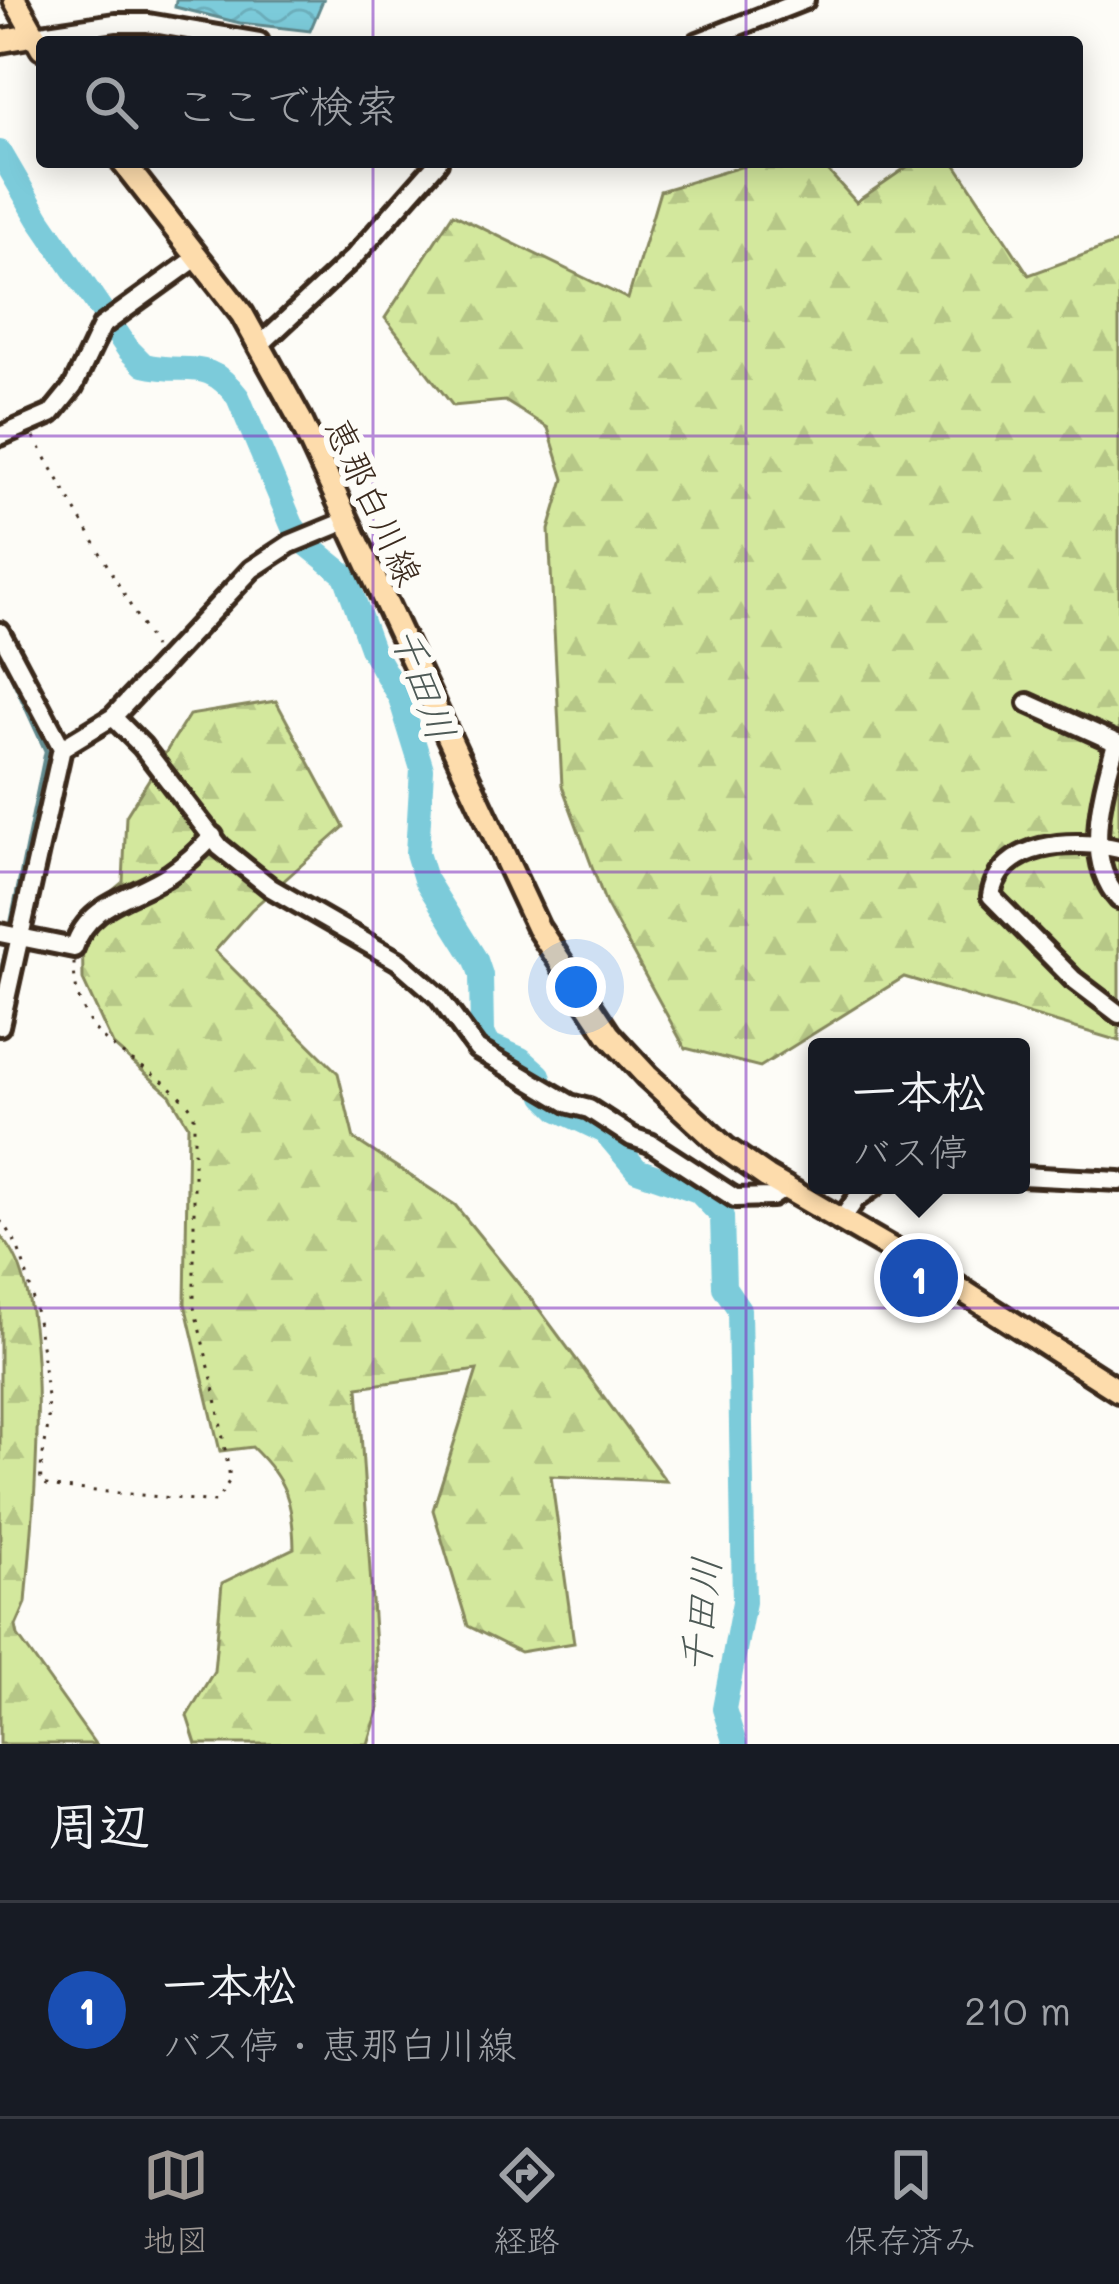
<!DOCTYPE html>
<html lang="ja">
<meta charset="utf-8">
<style>
:root{--surface:#171b24;--page:#20242c;--text:#f1f3f6;--muted:#9ea1a6;--line:#363941;--accent:#9f9995}
body{margin:0;font-family:Mali,"Klee One",sans-serif;background:var(--page);color:var(--text)}
.you{position:absolute;left:576px;top:987px;width:42px;height:42px;margin:-30px;border:9px solid #fff;border-radius:50%;background:#1a73e8;box-shadow:0 0 0 18px #1a73e833}
.badge{display:grid;place-items:center;width:78px;height:78px;border-radius:50%;background:var(--accent);color:#fff;font-size:39px;font-weight:700}
.pin{position:absolute;translate:-50% -50%;border:6px solid #fff;box-shadow:0 3px 12px #0006}
.popup{position:absolute;left:808px;top:1038px;width:222px;height:156px;box-sizing:border-box;display:grid;place-content:center;border-radius:12px;background:var(--surface);filter:drop-shadow(0 3px 9px #0005);font-size:39px;white-space:nowrap;color:var(--muted)}
.popup b{font-size:45px;color:var(--text)}
.popup::after{content:'';position:absolute;left:50%;top:100%;margin-left:-24px;border:24px solid transparent;border-top-color:var(--surface)}
.list{margin:0;padding:0;list-style:none}
h2{display:flex;justify-content:space-between;align-items:center;height:156px;margin:0;padding:0 48px;font-size:51px}
h2 small{font-size:39px;font-weight:400;color:var(--muted)}
.list li{display:grid;grid-template-columns:78px 1fr auto;gap:36px;align-items:center;box-sizing:border-box;height:216px;padding:0 48px;border-top:3px solid var(--line)}
.list b{display:block;font-size:45px;white-space:nowrap}
.list p{margin:0;font-size:39px;white-space:nowrap;color:var(--muted)}
.list em{font-size:39px;font-style:normal;color:var(--muted)}
.icon{flex:none;width:66px;height:66px;fill:none;stroke:currentColor;stroke-width:2;stroke-linecap:round;stroke-linejoin:round}
.map{position:relative;flex:none;width:1119px;height:1744px;overflow:hidden}
.search{position:absolute;background:var(--surface);box-shadow:0 6px 30px #0003;left:36px;right:36px;top:36px;height:132px;display:flex;align-items:center;gap:30px;box-sizing:border-box;padding:0 42px;border-radius:12px;color:var(--muted);font-size:45px}
.sheet{height:372px;background:var(--surface)}
nav{display:flex;justify-content:space-around;align-items:center;box-sizing:border-box;height:168px;border-top:3px solid var(--line);background:var(--surface);font-size:33px;color:var(--muted)}
nav a{display:grid;justify-items:center;gap:6px}
nav .on{color:var(--accent)}
.map>svg:first-child{display:block}
</style>
<div class="map">
<svg width="1119" height="1744" viewBox="0 0 1119 1744">
<defs>
<pattern id="forest-firs" width="22" height="20" patternUnits="userSpaceOnUse" patternTransform="scale(3)"><rect width="22" height="20" fill="#d3e89d"/><path d="M5 1l3.5 6h-7zM16 11l3.5 6h-7z" fill="#b6c787"/></pattern>
<pattern id="water-waves" width="16" height="10" patternUnits="userSpaceOnUse" patternTransform="scale(3)"><rect width="16" height="10" fill="#7ccbda"/><path d="M0 5q4-4 8 0t8 0" fill="none" stroke="#6caebb"/></pattern>
</defs>
<rect width="100%" height="100%" fill="#fdfcf7"/>
<filter id="ink" filterUnits="userSpaceOnUse"><feTurbulence type="fractalNoise" baseFrequency=".00833" numOctaves="2"/><feDisplacementMap in="SourceGraphic" scale="24" xChannelSelector="R" yChannelSelector="G"/><feConvolveMatrix kernelMatrix="1 2 1 2 8 2 1 2 1" color-interpolation-filters="sRGB"/></filter>
<g filter="url(#ink)">
<path fill="url(#forest-firs)" stroke="#87895e" stroke-width="3" d="M757 162H820L856 202 914 162H954L1029 275 1119 242V1041L904 977 760 1067 685 1048 606 904 562 786 549 530 564 479 548 428 505 401 453 406 385 318 453 214 628 299 660 191Z
M276 701 344 827 251 910 215 951 338 1073 354 1139 455 1205 539 1309 666 1481 551 1476 574 1643 520 1652 468 1626 433 1510 477 1370 358 1387 379 1708 368 1744H196L187 1716 214 1671 222 1583 294 1548C293 1501 286 1480 252 1447L220 1451 185 1304 188 1125 170 1095 113 1045 83 980 82 916 123 882 126 816 189 715Z
M0 1236C59 1289 32 1524 26 1603L16 1626 18 1636 95 1744H0Z"/>
<path fill="url(#water-waves)" stroke="#628b8f" stroke-width="3" d="M176 0H323L310 31 240 23 175 7Z"/>
<g fill="none" stroke-linecap="round" stroke-linejoin="round">
<path stroke="#628b8f" stroke-width="4.5" d="M28 432C84 419 84 367 116 329
M0 651 46 751 10 929
M0 976 8 941"/>
<path stroke="#7ccbda" stroke-width="24" d="M0 152 39 219 128 349 144 365C187 376 206 355 238 397L292 525 305 543 345 575 372 650 400 698 422 769 417 853 425 879 476 960 481 975 482 1033 487 1044 521 1059 539 1075 545 1096 559 1110 605 1132 637 1170 698 1191 722 1216 724 1287 739 1309 744 1602 724 1709 735 1744"/>
<defs>
<path id="minor" d="M34 35 115 23H148L259 42
M698 42 805 0
M260 345 354 257 438 162
M0 436 51 414 73 387 102 326 199 256
M0 632 62 748 0 1026
M1028 703 1119 744
M113 717 142 746 220 847 271 888 398 961 438 996 477 1049 570 1104 589 1109 632 1137 650 1143 735 1198 772 1197 785 1188
M1116 743C1103 791 1082 858 1119 899
M62 748 113 717 252 569 290 544 346 521
M1119 849C1075 838 999 841 991 896L1073 979 1119 1014
M0 933 74 948C88 902 134 898 170 874 186 863 200 850 213 836
M1021 1176 1119 1181
M840 1222 856 1199 876 1185"/>
<path id="major" d="M15 0 42 48
M0 41 34 35
M123 162 242 314 300 419 538 928 609 1035 647 1076 725 1148 767 1177 952 1284 1119 1391"/>
</defs>
<use href="#minor" stroke="#3b2a1e" stroke-width="26"/>
<use href="#major" stroke="#3b2a1e" stroke-width="30"/>
<path stroke="#3b2a1e" stroke-width="3" stroke-dasharray="3 9" stroke-linecap="butt" d="M34 437 154 647
M0 1221C32 1246 47 1375 48 1418 48 1439 39 1461 41 1483L53 1487 216 1502 230 1480 229 1472 214 1387 194 1307V1112C154 1055 74 1058 74 962"/>
<use href="#minor" stroke="#fdfcf7" stroke-width="16"/>
<use href="#major" stroke="#fddcac" stroke-width="21"/>
</g>
</g>
<path fill="none" stroke="#7b2cbf" stroke-width="3" stroke-opacity="0.55" d="M373 0V42M746 0V42M373 162V1744M746 162V1744M0 436H1119M0 872H1119M0 1308H1119"/>
<g text-anchor="middle" dominant-baseline="central" stroke-width="12" stroke-linejoin="round" paint-order="stroke">
<g font-size="36" fill="#3b2a1e" stroke="#fdfcf7">
<text transform="translate(375 501) rotate(65)">恵那白川線</text>
</g>
<g font-size="39" font-style="italic" fill="#4e5a56" stroke="#fdfcf7">
<text transform="translate(425 683) rotate(70)">千田川</text>
<text transform="translate(699 1615) rotate(-84)">千田川</text>
</g>
</g>
</svg>
<div class="you"></div>
<div class="pin badge" style="left:919px;top:1278px;background:#1a4fb4">1</div>
<div class="popup"><b>一本松</b>バス停</div>
<div class="search"><svg class="icon" aria-label="search" viewBox="0 0 24 24"><circle cx="10" cy="10" r="6"/><path d="M15 15l6 6"/></svg>ここで検索</div>
</div>
<section class="sheet">
<h2>周辺<small></small></h2>
<ul class="list">
<li><span class="badge" style="background:#1a4fb4">1</span><div><b>一本松</b><p>バス停 · 恵那白川線</p></div><em>210 m</em></li>
</ul>
</section>
<nav>
<a class="on"><svg class="icon" aria-label="map" viewBox="0 0 24 24"><path d="M3 6l6-2 6 2 6-2v14l-6 2-6-2-6 2zM9 4v14M15 6v14"/></svg>地図</a>
<a><svg class="icon" aria-label="directions" viewBox="0 0 24 24"><path d="M12 3l9 9-9 9-9-9zM9 14v-3h6M13 9l2 2-2 2"/></svg>経路</a>
<a><svg class="icon" aria-label="saved" viewBox="0 0 24 24"><path d="M7 4h10v16l-5-4-5 4z"/></svg>保存済み</a>
</nav>
